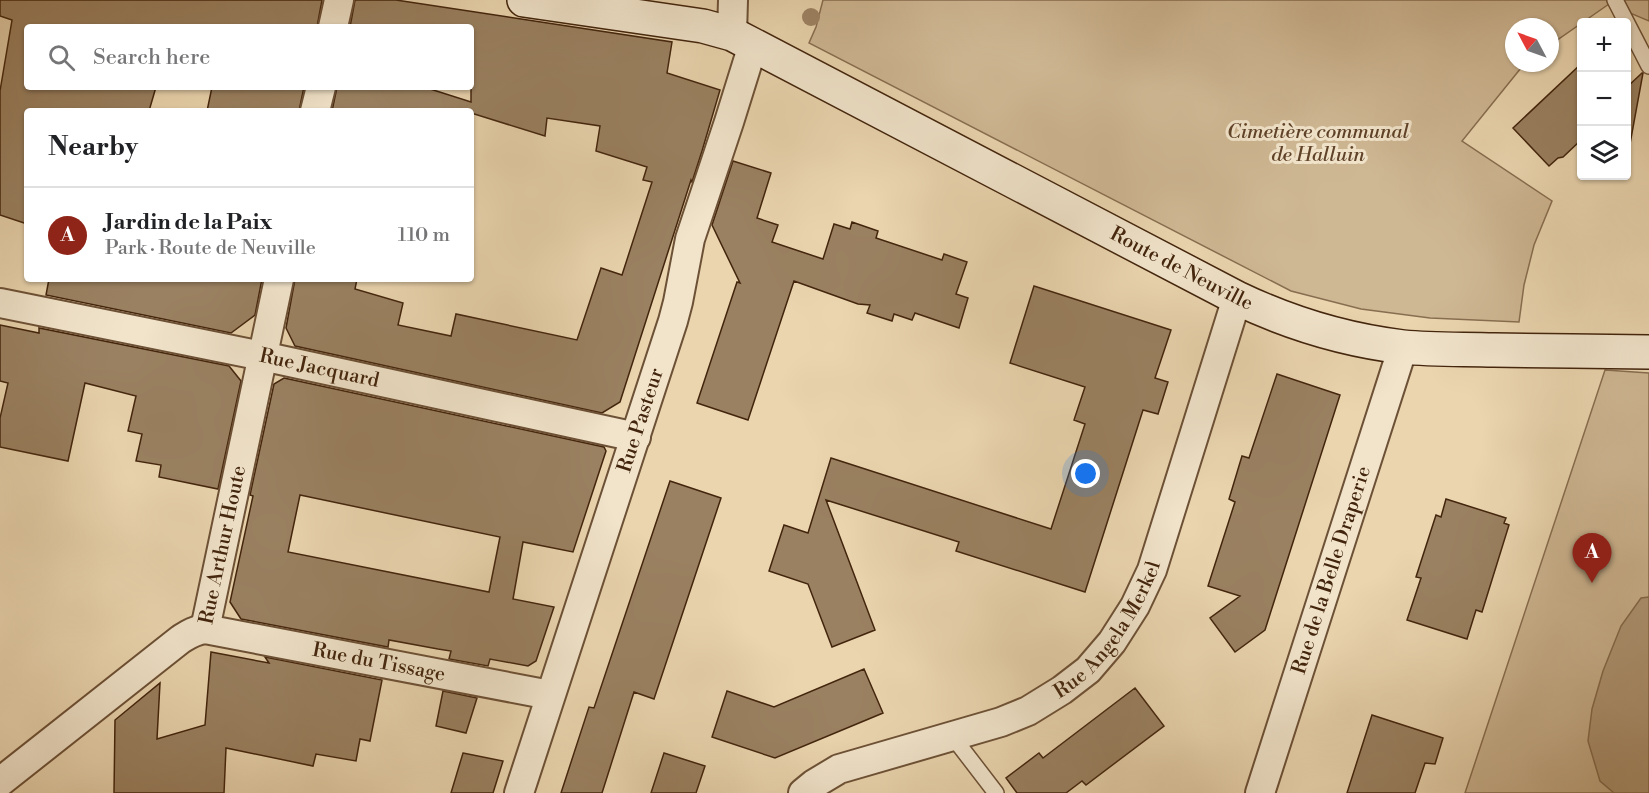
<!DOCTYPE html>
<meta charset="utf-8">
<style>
:root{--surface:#fff;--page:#f6f6f6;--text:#202124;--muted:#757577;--line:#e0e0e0;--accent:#8f2418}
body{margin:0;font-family:"Libre Bodoni",serif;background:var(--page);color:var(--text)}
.controls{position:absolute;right:18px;top:18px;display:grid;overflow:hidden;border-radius:6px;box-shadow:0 2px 4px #0004}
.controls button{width:54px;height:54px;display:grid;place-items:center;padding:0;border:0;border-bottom:2px solid var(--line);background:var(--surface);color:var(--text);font:30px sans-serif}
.compass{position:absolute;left:1505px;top:18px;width:54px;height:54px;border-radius:50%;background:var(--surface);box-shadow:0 2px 4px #0004;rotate:311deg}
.you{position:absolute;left:1086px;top:474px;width:21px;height:21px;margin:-15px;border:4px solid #fff;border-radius:50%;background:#1a73e8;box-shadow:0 0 0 9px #1a73e833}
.badge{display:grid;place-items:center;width:39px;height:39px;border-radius:50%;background:var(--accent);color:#fff;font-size:20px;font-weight:700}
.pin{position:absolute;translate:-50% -50px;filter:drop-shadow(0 2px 3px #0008)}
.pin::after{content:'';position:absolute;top:32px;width:21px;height:18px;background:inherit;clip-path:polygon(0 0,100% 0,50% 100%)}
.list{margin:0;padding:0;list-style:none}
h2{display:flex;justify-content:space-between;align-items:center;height:78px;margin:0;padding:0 24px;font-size:26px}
h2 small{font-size:20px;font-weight:400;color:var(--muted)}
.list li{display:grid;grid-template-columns:39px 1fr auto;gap:18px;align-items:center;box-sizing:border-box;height:96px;padding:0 24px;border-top:2px solid var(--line)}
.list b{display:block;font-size:22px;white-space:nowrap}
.list p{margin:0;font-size:20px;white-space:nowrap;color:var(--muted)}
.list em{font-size:20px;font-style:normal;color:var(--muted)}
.icon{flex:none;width:33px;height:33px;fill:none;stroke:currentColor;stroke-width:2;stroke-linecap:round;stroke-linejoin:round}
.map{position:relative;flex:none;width:1649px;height:793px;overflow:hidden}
.search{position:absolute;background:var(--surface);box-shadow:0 2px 4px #0004;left:24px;top:24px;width:450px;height:66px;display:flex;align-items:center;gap:15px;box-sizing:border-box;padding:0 21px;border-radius:6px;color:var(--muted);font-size:22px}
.panel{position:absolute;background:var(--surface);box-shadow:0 2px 4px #0004;left:24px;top:108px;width:450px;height:174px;border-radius:6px}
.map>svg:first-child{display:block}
</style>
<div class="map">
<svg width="1649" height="793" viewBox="0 0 1649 793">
<rect width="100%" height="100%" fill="#ead5af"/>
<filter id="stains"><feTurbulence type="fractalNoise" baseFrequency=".00333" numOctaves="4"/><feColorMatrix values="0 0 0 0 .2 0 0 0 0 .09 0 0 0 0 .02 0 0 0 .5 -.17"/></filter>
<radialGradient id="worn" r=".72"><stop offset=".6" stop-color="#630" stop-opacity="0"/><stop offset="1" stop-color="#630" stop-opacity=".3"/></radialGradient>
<path fill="#ceb793" stroke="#886e50" stroke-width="1.5" d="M823 0H1649V21L1609 4 1550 45V27H1514V63H1525L1462 141 1552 201 1534 245 1524 285 1519 322 1430 318 1361 309 1291 291 809 43 816 27Z
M1605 370 1649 373V793H1465Z"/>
<path fill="#b19978" stroke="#856b4d" stroke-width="1.5" d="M1649 597V793H1614L1600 781 1588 741 1592 709 1603 671 1621 626 1641 598Z"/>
<path fill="#9a8161" stroke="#43250d" stroke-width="1.5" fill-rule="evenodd" d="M0 0H322L317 27H27V87H156L149 111H27V224L0 215V91L12 20 0 16Z
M355 0H396L672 42 667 73 720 90 702 151 692 182 691 180 620 402 602 413 295 346 286 328 295 279H357L355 289 403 303 398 325 451 336 456 314 577 340 601 268 622 275 652 182 643 180 647 167 596 151 600 126 547 118 545 136 471 113V111H332L337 87H424L471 102V27H350Z
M1581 64V140L1563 157 1558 158 1549 166 1513 128Z
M1642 73H1643L1630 144 1626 141V88Z
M212 87H304L299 111H207Z
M733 161 771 173 757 218 778 225 772 242 823 259 834 224 850 229 852 222 878 231 876 238 942 260 944 254 967 262 956 294 968 298 959 328 915 313 912 320 894 314 892 321 867 313 870 305 858 304 794 281 748 420 697 403 737 282 740 283 712 225Z
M49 279H262L255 315 231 333 46 295Z
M1034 286 1171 330 1155 378 1168 382 1158 414 1143 410 1085 592 956 551 959 542 826 500 875 630 832 647 808 584 769 571 784 525 808 533 831 458 1051 529 1085 424 1074 420 1085 387 1010 363Z
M0 325 39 333V328L229 366 241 381 218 489 159 477 161 465 136 461 142 434 128 431 136 396 85 383 68 461 0 447V418L8 383 0 381Z
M1277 374 1340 395 1265 630 1235 652 1210 618 1240 596 1208 586 1235 502 1229 499 1242 456 1249 458Z
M284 378 604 447 606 451 573 552 523 542 513 599 554 607 536 661 528 666 490 659 488 666 449 659 451 651 438 649 389 640 388 647 241 619 230 602 253 496 250 495 274 384ZM300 495 500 537 489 592 288 552Z
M670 481 721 498 654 699 634 692 602 793H561L589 707 594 708Z
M1446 499 1506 518 1504 523 1509 525 1482 612 1476 610 1467 639 1407 620 1421 578 1416 577 1436 515 1441 517Z
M211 652 269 663 265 657 382 680 370 741 360 739 356 761 316 754 313 766 226 748 224 793H114L115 720 160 683 157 739 205 725Z
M864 669 883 713 775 758 712 737 727 691 774 707Z
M1135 688 1164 726 1086 785 1082 781 1066 793H1017L1006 778 1039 753 1043 758Z
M443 691 477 698 466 733 436 726Z
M1372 715 1443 738 1435 764 1425 763 1415 793H1347Z
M463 753 503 761 493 793H451Z
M664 753 705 766 696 793H651Z"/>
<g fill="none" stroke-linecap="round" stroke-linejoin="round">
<defs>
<path id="lane" d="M1615 0 1649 66
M953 737 996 793"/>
<g id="street">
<path d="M333 27 339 0"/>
<path d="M732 34 733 0"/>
<path d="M315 111 321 87"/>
<path id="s1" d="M0 303 262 356 636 437"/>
<path id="s2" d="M205 629 279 279"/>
<path id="s3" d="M0 782 181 639C189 634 195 630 205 629L550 695"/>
<path id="s4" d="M519 793 673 321 678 302 690 239 729 122 753 45"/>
<path id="s5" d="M803 793 814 784 839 769 1001 722 1028 711 1062 690 1088 670 1112 642 1135 606 1152 570 1237 298"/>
<path id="s6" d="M1260 793 1403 347"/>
</g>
<g id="secondary">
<path id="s7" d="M524 0 703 26 732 34 1237 298C1289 323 1345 340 1403 347 1433 350 1464 349 1494 350 1546 351 1597 351 1649 352"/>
</g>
</defs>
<use href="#lane" stroke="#6d5136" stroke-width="18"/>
<use href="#street" stroke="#6d5136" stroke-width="32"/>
<use href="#secondary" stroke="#43250d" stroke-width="36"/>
<use href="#lane" stroke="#f1e4cb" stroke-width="15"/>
<use href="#street" stroke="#f1e4cb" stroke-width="28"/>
<use href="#secondary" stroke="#f1e4cb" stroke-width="33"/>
</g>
<circle fill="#9e8465" cx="811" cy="17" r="9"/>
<g text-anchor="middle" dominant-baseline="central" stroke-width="6" stroke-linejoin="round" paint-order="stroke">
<g font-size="20" font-style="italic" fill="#5f4228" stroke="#f1e4cb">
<text x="1318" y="132">Cimetière communal<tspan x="1318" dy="23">de Halluin</tspan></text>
</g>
<g font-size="20" fill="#43250d" stroke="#f1e4cb">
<text stroke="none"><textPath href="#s7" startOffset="718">Route de Neuville</textPath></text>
<text stroke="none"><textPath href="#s1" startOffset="326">Rue Jacquard</textPath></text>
<text stroke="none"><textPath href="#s4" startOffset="392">Rue Pasteur</textPath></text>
<text stroke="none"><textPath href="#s2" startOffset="86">Rue Arthur Houte</textPath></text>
<text stroke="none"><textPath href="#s6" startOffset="234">Rue de la Belle Draperie</textPath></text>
<text stroke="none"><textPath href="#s5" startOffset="358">Rue Angela Merkel</textPath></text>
<text stroke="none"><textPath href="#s3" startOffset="434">Rue du Tissage</textPath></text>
</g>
</g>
<rect width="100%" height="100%" filter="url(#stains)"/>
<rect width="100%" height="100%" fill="url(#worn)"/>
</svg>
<div class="controls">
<button>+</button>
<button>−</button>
<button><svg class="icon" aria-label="layers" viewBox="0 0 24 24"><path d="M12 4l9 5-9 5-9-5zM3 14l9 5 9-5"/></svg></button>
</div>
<svg class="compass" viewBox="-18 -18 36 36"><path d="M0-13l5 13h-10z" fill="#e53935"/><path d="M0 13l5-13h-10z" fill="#757577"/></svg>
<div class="you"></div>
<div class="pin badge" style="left:1592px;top:583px">A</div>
<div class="search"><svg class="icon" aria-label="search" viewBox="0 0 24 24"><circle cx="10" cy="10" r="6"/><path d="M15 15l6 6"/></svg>Search here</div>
<section class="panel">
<h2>Nearby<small></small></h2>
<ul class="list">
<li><span class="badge">A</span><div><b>Jardin de la Paix</b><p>Park · Route de Neuville</p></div><em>110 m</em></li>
</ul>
</section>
</div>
